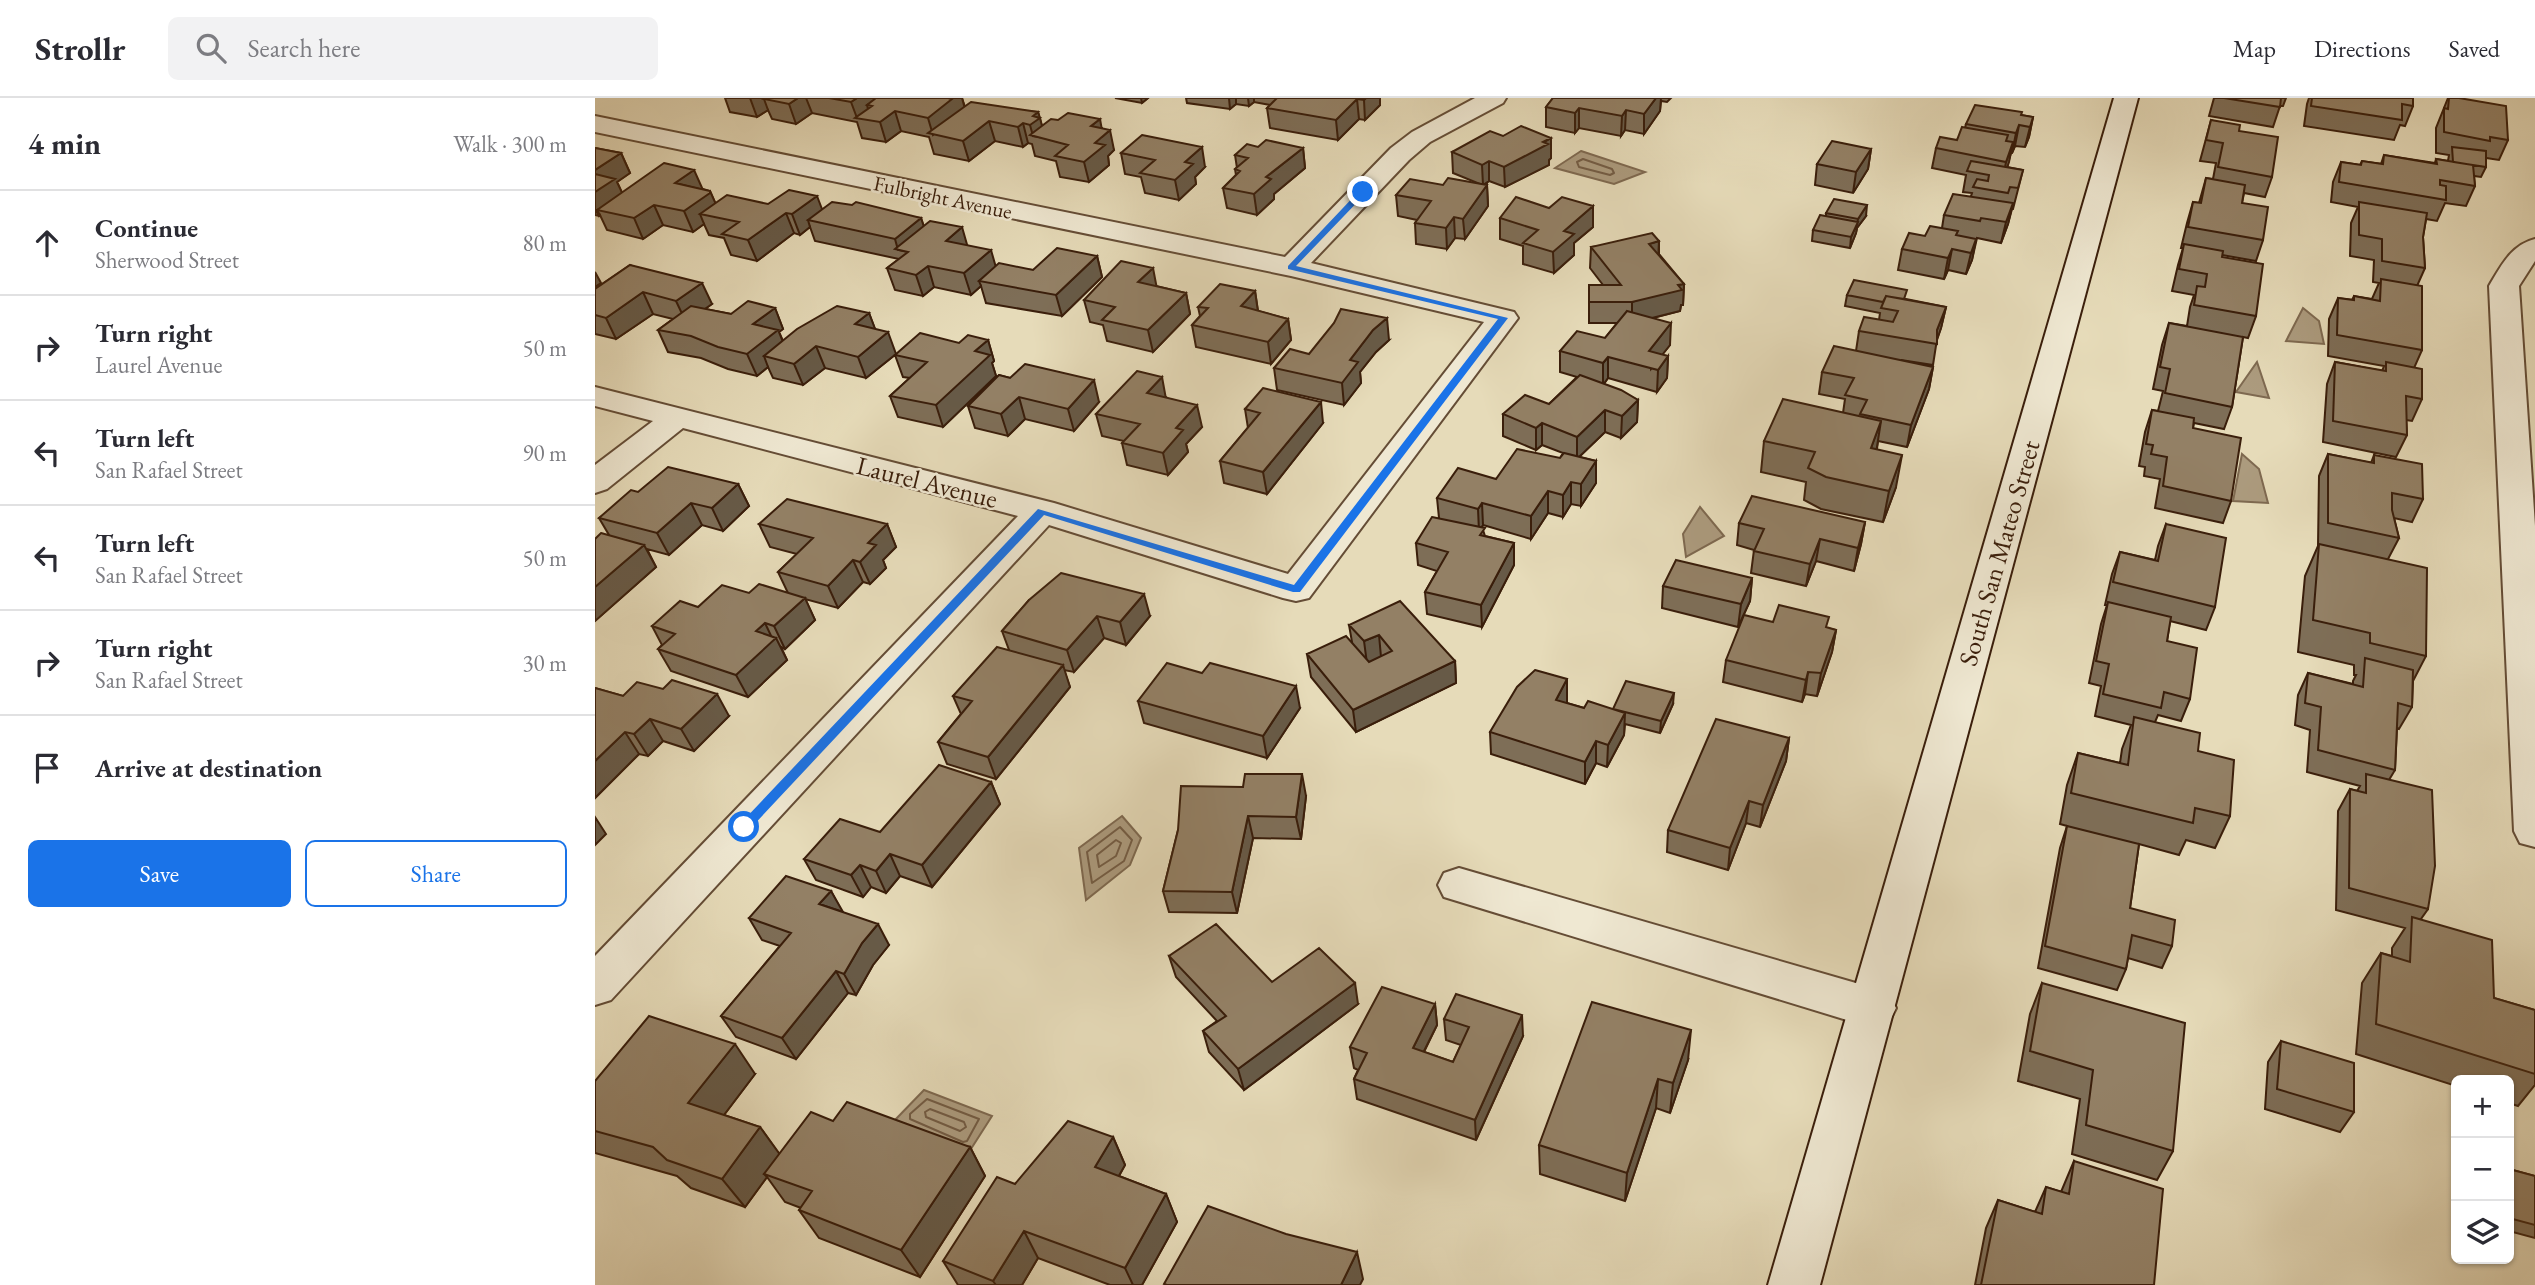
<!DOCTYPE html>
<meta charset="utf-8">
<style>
:root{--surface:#fff;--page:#f2f2f3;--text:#2b2b33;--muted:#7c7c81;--line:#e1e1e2;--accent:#1a73e8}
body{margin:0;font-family:"EB Garamond",serif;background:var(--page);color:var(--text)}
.controls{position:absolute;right:21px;bottom:21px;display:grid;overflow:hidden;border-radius:10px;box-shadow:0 2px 5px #0004}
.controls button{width:63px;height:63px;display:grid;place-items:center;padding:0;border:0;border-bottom:2px solid var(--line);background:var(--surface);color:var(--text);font:35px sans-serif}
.stop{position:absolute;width:21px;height:21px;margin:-16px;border:5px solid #1a73e8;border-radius:50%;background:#fff}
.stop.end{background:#1a73e8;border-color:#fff;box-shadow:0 2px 7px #0008}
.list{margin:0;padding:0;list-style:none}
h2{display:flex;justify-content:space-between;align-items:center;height:91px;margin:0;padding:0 28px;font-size:30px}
h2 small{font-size:23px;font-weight:400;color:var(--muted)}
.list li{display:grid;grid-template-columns:46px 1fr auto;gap:21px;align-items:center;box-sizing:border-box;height:105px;padding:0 28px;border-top:2px solid var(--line)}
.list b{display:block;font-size:26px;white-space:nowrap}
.list p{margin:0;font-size:23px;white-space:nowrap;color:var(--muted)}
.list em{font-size:23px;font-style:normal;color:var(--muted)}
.actions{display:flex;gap:14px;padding:21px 28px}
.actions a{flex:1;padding:16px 0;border:2px solid var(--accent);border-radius:10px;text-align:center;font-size:24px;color:var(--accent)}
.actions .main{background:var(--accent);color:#fff}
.icon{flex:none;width:38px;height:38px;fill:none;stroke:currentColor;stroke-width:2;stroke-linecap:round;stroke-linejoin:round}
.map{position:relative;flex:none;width:1940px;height:1187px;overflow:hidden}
header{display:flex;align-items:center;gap:42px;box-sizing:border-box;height:98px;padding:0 35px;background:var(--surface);border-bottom:2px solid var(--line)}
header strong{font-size:33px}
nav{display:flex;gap:38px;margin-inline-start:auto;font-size:24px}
.search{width:490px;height:63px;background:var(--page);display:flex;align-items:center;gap:18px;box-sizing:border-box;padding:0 24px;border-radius:10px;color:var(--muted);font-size:26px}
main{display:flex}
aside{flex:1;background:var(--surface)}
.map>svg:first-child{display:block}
</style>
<header>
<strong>Strollr</strong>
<div class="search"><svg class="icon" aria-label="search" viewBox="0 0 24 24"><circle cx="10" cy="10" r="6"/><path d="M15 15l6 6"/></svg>Search here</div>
<nav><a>Map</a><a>Directions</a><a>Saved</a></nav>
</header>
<main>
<aside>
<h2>4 min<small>Walk · 300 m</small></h2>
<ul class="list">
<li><svg class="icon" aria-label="ahead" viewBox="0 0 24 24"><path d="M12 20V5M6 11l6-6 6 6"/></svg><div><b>Continue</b><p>Sherwood Street</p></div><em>80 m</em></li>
<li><svg class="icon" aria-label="right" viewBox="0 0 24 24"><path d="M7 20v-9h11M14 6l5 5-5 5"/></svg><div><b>Turn right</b><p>Laurel Avenue</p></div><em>50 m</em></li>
<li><svg class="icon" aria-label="left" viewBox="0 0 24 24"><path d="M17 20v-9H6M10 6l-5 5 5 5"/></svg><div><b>Turn left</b><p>San Rafael Street</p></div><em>90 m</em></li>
<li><svg class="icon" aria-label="left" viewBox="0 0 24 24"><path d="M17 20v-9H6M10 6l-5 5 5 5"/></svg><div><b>Turn left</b><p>San Rafael Street</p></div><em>50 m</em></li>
<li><svg class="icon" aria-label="right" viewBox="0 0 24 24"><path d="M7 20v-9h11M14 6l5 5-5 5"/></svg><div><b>Turn right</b><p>San Rafael Street</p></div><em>30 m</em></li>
<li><svg class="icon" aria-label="arrive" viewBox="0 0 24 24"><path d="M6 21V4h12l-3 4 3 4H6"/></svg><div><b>Arrive at destination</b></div></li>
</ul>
<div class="actions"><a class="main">Save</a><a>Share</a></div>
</aside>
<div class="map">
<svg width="1940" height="1187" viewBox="0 0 1940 1187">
<rect width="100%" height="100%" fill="#e6dbb9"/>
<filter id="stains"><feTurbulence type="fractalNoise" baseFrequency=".00286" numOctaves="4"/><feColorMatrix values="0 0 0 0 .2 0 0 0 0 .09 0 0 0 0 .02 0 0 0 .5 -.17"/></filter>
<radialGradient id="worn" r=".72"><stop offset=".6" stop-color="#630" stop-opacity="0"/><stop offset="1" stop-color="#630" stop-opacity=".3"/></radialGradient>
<path fill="#ac9b7e" stroke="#7e6950" stroke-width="2" d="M986 53 1050 74 1019 86 960 70Z
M1708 210 1724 223 1729 246 1691 243Z
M1662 264 1674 300 1641 294Z
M1647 356 1664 371 1673 405 1638 403Z
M1105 409 1129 438 1091 459 1088 436Z
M527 718 546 740 535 767 491 802 484 750Z
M329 992 397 1018 374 1054 300 1022Z"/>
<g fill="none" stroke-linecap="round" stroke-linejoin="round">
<path stroke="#735c44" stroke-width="2" d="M988 61 1017 71 1019 75 1015 77 984 69 982 64Z
M525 729 537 742 529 763 497 785 492 754Z
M521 742 526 745 521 758 504 769 502 757Z
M332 1001 384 1021 372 1043 368 1044 315 1021V1016Z
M335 1011 369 1024 371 1029 365 1033 331 1019 330 1014Z"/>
<defs>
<path id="street" d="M880 0H911L908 5 835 44 814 62 716 165 919 214 923 220 714 500 701 503 688 500 454 427 16 902 0 907V858L423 418 88 330 12 391 0 395V367L58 323 0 308V289L459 405 693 476 889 224 696 178 0 34V18L690 159 796 50 817 34Z
M1940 141V163L1924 188 1940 428V749L1925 745 1919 733 1894 188C1906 168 1916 147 1940 141Z
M864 770 1278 890 1294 896 1301 910 1294 924 1278 930 849 799 843 787 849 775Z"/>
<path id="secondary" d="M1519 0H1543L1225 1187H1173Z"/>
</defs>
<use href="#street" stroke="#654d36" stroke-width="4"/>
<use href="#secondary" stroke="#3a1e0b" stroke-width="4"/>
<use href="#street" fill="#efe8d2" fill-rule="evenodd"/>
<use href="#secondary" fill="#efe8d2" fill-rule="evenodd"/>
</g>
<path fill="#7e6e57" stroke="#3a1e0b" stroke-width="2" d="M130 0H367L370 9 443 14 447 28 507 30 519 52 513 58 514 67 494 84 465 79 461 63 440 58 437 46 433 45 428 49 400 43 374 63 339 56 334 39 306 33 291 44 267 40 262 24 217 15 201 26 177 21 173 12 162 19 135 14Z
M520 0H553L547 5Z
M591 0H785V7L770 22 764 21 743 42 675 30 672 10 675 7 659 4 654 8 641 6 635 11 592 5Z
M958 0H1076L1072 4 1066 3 1065 13 1049 36 1030 32 1026 38 984 30 980 35 951 29V9Z
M1619 0H1691L1688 8H1685L1678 29 1614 18Z
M1714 0H1818V8L1810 28 1805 27 1799 42 1709 28 1712 6Z
M1853 0H1864L1913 42 1904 62 1891 60V69L1886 79 1879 78 1880 88 1871 108 1850 105 1842 123 1831 121 1828 139 1830 170 1822 188 1827 252 1819 270 1827 301 1817 323 1811 322 1812 337 1801 359 1728 344 1732 286 1740 264 1787 273 1789 268 1733 258 1734 221 1743 200 1757 202 1759 198 1777 201 1784 185 1778 184 1779 162 1755 158 1756 125 1763 109 1736 104 1738 84 1746 64 1765 67 1767 63 1786 66 1789 57 1840 65 1841 61 1853 63 1854 57 1841 55V30Z
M1426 17 1438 19 1434 39 1430 49 1420 48 1417 55H1416L1412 69 1428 72 1418 111H1417L1413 126 1406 145 1382 140 1377 162 1371 176 1353 172 1349 181 1303 172 1307 151 1347 130 1349 117 1376 98 1377 95 1368 94 1371 77 1337 70 1341 50 1362 42 1370 30 1371 26Z
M1616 22 1644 33 1677 79 1670 99 1649 95 1647 105 1668 142 1661 163 1627 157V159L1661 218 1653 240 1648 239 1637 309 1629 331 1599 325 1598 330 1636 403 1628 425 1560 410 1565 381 1549 378 1550 369 1544 368 1550 334 1557 312 1563 313 1568 293 1558 291 1567 247 1574 225 1592 228 1595 209 1599 197 1577 193 1583 167 1588 150H1586L1592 125 1598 104 1604 105 1611 80 1618 81 1621 65 1605 63Z
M908 38 956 40V60L954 62V67L910 89 894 83 889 87H892L893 108 870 141 860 140 852 151 821 146 820 125 822 122 803 118 801 97 885 86 858 75 857 54Z
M663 49 708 50 710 70 679 96V101L662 117 632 110 628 90 641 77 640 71 642 70 640 57Z
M0 50 26 55 35 75 22 84 27 95 108 91 115 93 120 105 173 106 326 120 329 129 372 147 401 169 438 172 502 158 507 179 467 218 391 205 386 188 376 197 339 189 328 198 300 192 292 170 304 161 220 143 215 129 205 137 199 135 162 163 136 157 129 140 114 137 109 126 98 134 68 127 48 141 12 132 5 117 4 118 0 117Z
M1276 51 1273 71 1258 95 1220 87 1222 66Z
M526 55 610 69 600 79 601 86 584 102 550 95 546 79 530 76Z
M998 108V129L979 145V157L959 175 928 166V148L905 141V120L954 110Z
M1231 115 1271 118 1262 130 1261 135 1255 150 1217 143 1218 132 1231 118Z
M1064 143V156L1089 186 1088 207H1086L1085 213 1058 220 1075 247 1067 257 1073 258 1072 280 1062 294 1013 280 1009 286 1043 302 1042 324 1026 340 1010 334 984 359 1001 363V385L986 408 976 406 968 419 953 415 936 441 888 427 887 429 890 438 919 445V467L887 529 832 516 830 494 842 473 823 467 821 445 844 420 842 400 965 360 968 355 947 347 941 352 908 338V316L954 306 982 279 965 274V253L1010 240 1022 225H994V187H1008L995 170 996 149Z
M35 167 117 206 110 211 136 216 180 210 188 231 184 234 188 243 274 215 280 231 301 256 271 280 230 270 208 287 178 280 173 269 162 278 133 271 106 260 73 254 63 232 78 221 58 216 21 241 0 236V191Z
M561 188 591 195 595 216 558 254 512 243 508 227 495 224 489 202Z
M660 193 663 213 693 221 696 242 676 266 601 249 597 227 605 218 603 209Z
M1252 197 1311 201 1351 209 1346 230 1342 241 1338 267 1306 262 1338 269 1334 291 1312 349 1283 343 1282 351 1301 389 1288 424 1226 411 1209 402 1211 384 1166 374 1169 343 1248 315 1250 301 1224 296 1227 274 1261 253 1264 233 1284 222 1285 215 1250 208Z
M393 242 399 263 397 265 401 278 348 329 303 319 295 298 315 280 308 279 300 257 364 245Z
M794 242 781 254 765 274 766 285 749 307 682 292 679 270 714 256Z
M404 277 504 304 479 333 430 321 413 338 380 330 373 308Z
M571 299 607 329 591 346 593 354 573 377 532 367 527 345 529 343 507 338 501 316Z
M650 311 728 325 672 396 629 385 625 363 653 330Z
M1733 356 1776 365 1779 357 1828 401 1817 424 1799 420 1804 440 1793 461 1831 558 1818 583 1817 609 1804 631 1802 630 1800 672 1794 682 1833 811 1826 821 1899 900 1940 912V987L1923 1008 1914 1005V982H1861V988L1761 956 1767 885 1786 855 1797 858V850L1810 830 1741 812 1743 713 1755 691 1762 693 1765 688 1712 674 1715 632 1700 627 1703 597 1713 575 1758 586V583L1761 577H1759V567L1703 554 1710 478 1723 448 1724 378Z
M143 386 154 408 128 433 107 427 74 457 52 451 61 469 0 523V441L14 437 4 420 43 394Z
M1270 424 1266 446 1259 473 1221 463 1211 488 1156 475 1159 452 1142 447 1144 425Z
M164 426H292L301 449 288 462 291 470 275 486 268 484 243 510 210 501 220 522 190 551 186 549 192 562 153 599 76 573 63 551 67 547 57 528 103 509 154 495H193L183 474 202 456 175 449Z
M1571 426 1620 509 1611 532 1575 523 1572 543 1595 601 1586 623 1563 617 1560 624 1603 653 1635 718 1620 750 1591 742 1584 757 1544 746 1535 810 1577 848 1567 870 1533 860 1531 871 1522 892 1443 870 1465 750 1472 728 1465 726 1472 687 1483 655 1525 665 1527 651 1536 627 1500 618 1506 588 1494 585 1506 526 1512 507H1510L1517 476 1525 454 1560 462 1563 448Z
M1157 480 1155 503 1143 529 1067 510 1068 488Z
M434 502 555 518 531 547 509 540 479 574 469 572 475 589 401 681 352 666 343 644 366 616 358 598 414 552 407 533Z
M1178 524 1232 530 1241 532 1237 554 1222 598 1210 596 1207 604 1128 584 1131 562Z
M754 527 860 563 861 585 761 634 716 579 712 556 757 544Z
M607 575 705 610 672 660 549 625 543 603Z
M0 590 28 598 134 618 99 653 68 643 53 658 44 656 0 700Z
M972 604V605L989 610 1018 611 1078 606 1065 635 1030 626 1029 637 1012 669 1001 665 990 686 896 656 895 634Z
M1194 640 1191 663 1165 729 1151 725 1133 772 1072 754 1073 732Z
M396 684 405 706 337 789 305 778 291 795 276 789 268 799 221 782 209 761 285 734Z
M711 698 706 741 658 740 642 815 574 814 568 793 583 732Z
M236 793 247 814 294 847 278 867 261 897 253 895 201 961 141 939 126 918 185 848 167 842 154 820Z
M574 858 763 906 649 992 614 954 608 933 622 923 581 879Z
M1447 885 1578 1053 1562 1082 1477 1056 1485 1001 1423 983 1435 916Z
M840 906 842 927 829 954 858 964 866 947 851 942 849 921 928 938 881 1042 762 1001 759 981 763 972 759 970 755 949Z
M1686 943 1759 1014 1745 1034 1670 1011 1673 964Z
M1093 962 1075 1015 1061 1010 1030 1103 945 1076 944 1047Z
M160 976 129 1017 165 1029 184 1056 238 1023 375 1049 390 1078 325 1179 224 1140 204 1112 206 1110 190 1104 172 1079 150 1109 96 1090 82 1078 0 1055V983Z
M518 1039 530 1067 524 1078 571 1096 582 1124 547 1187H515L443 1160 427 1187H363L348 1163 420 1086Z
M1479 1063 1559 1187H1380L1391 1130 1403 1102 1440 1114 1451 1089 1466 1094Z
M1914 1071 1940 1078V1140L1914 1133Z"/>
<path fill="#675a47" stroke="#3a1e0b" stroke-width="2" d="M155 0H187L169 1 173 12 162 19Z
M203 0H211L217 15 201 26 194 6Z
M262 0H285L272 7 274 15 262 20 256 4Z
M353 0H367L370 11 338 37 333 20Z
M546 0H553L547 5Z
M634 0H641V6L635 11Z
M653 0H659V4L654 8Z
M771 0H785V7L770 22 769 2Z
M1061 0H1066L1065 13 1049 36V16Z
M762 1 764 21 743 42 741 22Z
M984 10V30L980 35V15Z
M1031 12 1030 32 1026 38 1027 18Z
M300 13 306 33 291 44 285 24Z
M443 14 445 20 450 40 438 38 435 27 438 18Z
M1438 19 1434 39 1430 49 1435 29Z
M505 21 508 38 515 32 519 52 513 58 514 67 494 84 489 64 496 28Z
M394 23 400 43 374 63 368 43Z
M428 25 433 45 428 49 423 29Z
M1424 27 1420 48 1417 55 1421 35Z
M956 40V60L954 62V67L910 89 909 69Z
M1418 44 1414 64 1407 85 1411 64Z
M607 49 610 69 600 79 601 86 584 102 580 82 590 64Z
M708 50 710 70 679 96V101L662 117 659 96 671 79Z
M1276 51 1273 71 1258 95 1261 74Z
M26 55 35 75 22 84 30 101 2 112 5 117 4 118 0 111V72Z
M894 63V83L888 87 887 67Z
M99 72 108 92 80 85Z
M892 87 893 108 870 141 868 121Z
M115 93 124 113 105 116 109 126 98 134 89 113Z
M222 98 230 119 213 122 215 129 205 137 197 116Z
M1418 105 1413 126 1406 145 1411 124Z
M59 107 68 127 48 141 39 120Z
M1272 107 1271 118 1262 130 1261 135 1255 150 1256 139 1262 126 1263 121Z
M998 108V129L979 145V157L959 175 958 154 969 133Z
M191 115 199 135 162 163 153 142Z
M859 119 860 140 852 151 851 130Z
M326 120 333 141 313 154 303 152 300 141Z
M367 129 373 150 351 143Z
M1381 141 1377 162 1371 176 1376 155Z
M1064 143 1063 164 1054 146Z
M1357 151 1353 172 1349 181 1353 160Z
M396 152 402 173 384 183 386 188 376 197 369 175Z
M502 158 507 179 467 218 461 197Z
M333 168 339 189 328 198 321 177Z
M558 170 562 191 543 184Z
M0 174 6 185 0 189Z
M107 185 117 206 91 224 81 203Z
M1089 186 1088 207H1086L1085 213 1037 225V204L1083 187Z
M660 193 663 214 646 208Z
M48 194 58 216 21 241 11 220Z
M591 195 595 216 558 254 553 232Z
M1351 209 1346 230 1341 245 1342 232Z
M180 210 188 231 184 234 192 254 169 258 173 269 162 278 152 256 158 226Z
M274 215 282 236 260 226Z
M792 220 794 242 781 254 765 274 766 285 749 307 747 285 755 262 778 232Z
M693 221 696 242 676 266 673 244Z
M1076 225 1075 247 1056 271 1054 253Z
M293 234 301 256 271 280 263 259Z
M393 242 399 263 397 265 401 278 348 329 341 307 380 253Z
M221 248 230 270 208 287 199 266Z
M1073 258 1072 280 1062 294 1063 272Z
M1013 259V280L1008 287V265Z
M1338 269 1334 291 1312 349 1316 327Z
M567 279 571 301 552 295Z
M499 282 504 304 479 333 473 311Z
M424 299 430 321 413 338 406 316Z
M1043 302 1042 324 1026 340 1027 318Z
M726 304 728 325 672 396 668 374Z
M602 307 607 329 591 346 593 354 573 377 568 355 581 330Z
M1010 312V334L982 361V339Z
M1286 323 1281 355 1276 350Z
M947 325V347L941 352V330Z
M1307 357 1301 389 1288 424 1294 393Z
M1001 363V385L986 408V386Z
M976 384V406L968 419V397Z
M143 386 154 408 128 433 117 410Z
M953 393V415L936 441V418Z
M96 405 107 427 74 457 62 435Z
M887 405 888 427 884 433 883 411Z
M1270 424 1266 446 1259 473 1263 450Z
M292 426 301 449 288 462 291 470 275 486 265 464 273 445Z
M1225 441 1221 463 1211 488 1215 466Z
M919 445V467L887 529 886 507Z
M49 447 61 469 0 523V489Z
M258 462 268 484 243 510 233 488Z
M1157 480 1155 503 1143 529 1146 506Z
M549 496 555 518 531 547 525 524Z
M210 500 220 522 190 551 179 528Z
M502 518 509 540 479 574 472 552Z
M170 525 178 542 181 540 192 562 153 599 141 577 161 533Z
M1241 532 1237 554 1222 598 1226 575Z
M784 537 786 559 772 566 769 543Z
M860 563 861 585 761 634 758 612Z
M468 567 475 589 401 681 393 659Z
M1213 574 1210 596 1207 604 1211 582Z
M972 581V604L961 624V602Z
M701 588 705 610 672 660 668 638Z
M1079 595 1078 606 1065 635 1066 623Z
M122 596 134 618 99 653 86 631Z
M1030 615 1029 637 1012 669 1013 647Z
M55 621 68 643 53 658 39 636Z
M30 634 44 656 0 700V663Z
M1194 640 1191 663 1165 729 1168 707Z
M1001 643V665L990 686V664Z
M707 676 711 698 706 741 701 719Z
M396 684 405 706 337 789 327 767Z
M1154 703 1151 725 1133 772 1135 750Z
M653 718 658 740 642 815 637 794Z
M0 719 11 736 0 747Z
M295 756 305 778 291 795 281 773Z
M265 767 276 789 268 799 256 777Z
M236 793 248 814 224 806Z
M283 826 294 847 278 867 261 897 249 876 267 845Z
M241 873 253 895 201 961 187 940Z
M760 885 763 906 649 992 643 971Z
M840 906 842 927 820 971 818 950Z
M927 917 928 938 881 1042 880 1022Z
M1096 932 1093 962 1075 1015 1078 985Z
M140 946 160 976 116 1034 93 1005Z
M1063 981 1061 1010 1030 1103 1032 1075Z
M165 1029 186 1058 169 1076 172 1079 150 1109 127 1081Z
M518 1039 530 1067 513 1097 500 1069Z
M375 1049 390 1078 325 1179 306 1152Z
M571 1096 582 1124 547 1187H538L530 1170Z
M429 1133 443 1160 427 1187H401L398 1183Z
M762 1154 768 1181 765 1187H746Z"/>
<path fill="#938065" stroke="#3a1e0b" stroke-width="2" d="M171 0H203L194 6 169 1Z
M234 0H262L256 4Z
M281 0H353L357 1 333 20 300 13 285 24 260 20 277 8 272 7Z
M682 0H771L769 2 762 1 741 22 672 10Z
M958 0H1061L1049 16 1031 12 1027 18 984 10 980 15 951 9Z
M1629 0H1686L1685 9Z
M1717 0H1818V8L1807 6V22L1716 8Z
M1854 0H1864L1911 8 1913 42 1895 39V43L1849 34V10L1853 11Z
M376 4 443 14 438 18 445 20 435 27 428 25 423 29 394 23 368 43 333 35Z
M1380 7 1427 14 1426 17 1438 19 1435 29 1424 27 1421 35 1371 26Z
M473 15 505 21 496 28 515 32 500 45 510 47 489 64 460 58 473 47 435 37 456 21 463 22Z
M1616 22 1645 27 1644 33 1683 39 1677 79 1623 69 1628 45 1611 42Z
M926 28 956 40 948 44 953 46 909 69 894 63 887 67 857 54 895 33 908 38Z
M1367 29 1413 37 1411 43 1418 44 1411 64 1341 50 1345 39 1362 42Z
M547 37 607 49 590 64 598 66 580 82 545 75 560 62 526 55Z
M671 42 708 50 671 79 676 81 659 96 628 90 645 73 640 71 653 60 640 57 652 46 663 49Z
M1237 43 1276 51 1261 74 1222 66Z
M1857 49 1891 53V69L1858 64Z
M0 50 26 55 0 72Z
M1789 57 1842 66 1841 61 1878 67 1880 88 1845 82V87L1851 88V102L1744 84 1746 64 1766 67 1767 63 1788 66Z
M1376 63 1428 72 1423 90 1415 89 1413 95 1378 89 1382 81 1393 83 1394 77 1372 73Z
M69 65 99 72 80 85 115 93V95L89 113 59 107 39 120 2 112Z
M0 76 20 81 0 94Z
M853 80 892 87 868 121 859 119 851 130 820 125 836 103 801 97 815 81 848 87Z
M1611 80 1650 87 1647 105 1673 109 1668 142 1593 129 1598 104 1606 105Z
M194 92 222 98 197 116 191 115 153 142 127 136 144 124 105 116 132 97 173 106Z
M1358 96 1418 105 1411 124 1386 120 1385 123 1349 117Z
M921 99 954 110 967 99 998 108 969 133 979 136 958 154 928 145 943 132 905 120Z
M1239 101 1272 107 1263 121 1231 115Z
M237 104 257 107 261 104 326 120 300 141 213 122Z
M1764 104 1832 115 1828 139 1830 170 1787 163V141L1764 137Z
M1225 117 1263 124 1256 139 1218 132Z
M335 123 367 129 351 143 396 152 369 175 333 168 321 177 292 170 313 154 300 151Z
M1335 128 1363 133 1361 137 1381 141 1376 155 1357 151 1353 160 1307 151 1314 135 1330 138Z
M1057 135 1064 143 1054 146 1089 186 1083 187 1087 192 1037 204H994V187H1026L996 149Z
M1589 146 1628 153 1627 159 1668 166 1661 218 1599 207 1602 188 1610 189 1612 176 1584 171Z
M462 150 502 158 461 197 384 183 404 165 438 172Z
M526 163 558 170 543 184 591 195 553 232 507 222 520 209 489 202Z
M35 167 107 185 81 203 48 194 11 220 0 217V191Z
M1786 181 1827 188V252L1742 237 1743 200 1759 202V198L1785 203Z
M1259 182 1312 192 1309 201 1291 198 1288 204 1252 197Z
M625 186 660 193 646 208 693 221 673 244 597 227 613 210 603 209Z
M1291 198 1351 209 1342 232V246L1264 233 1269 219 1298 224 1303 213 1286 210Z
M153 203 180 210 158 226 183 232 152 256 123 249 96 238 63 232 96 208 136 216Z
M242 208 274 215 260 226 293 234 263 259 221 248 199 266 169 258 202 231Z
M746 211 792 220 778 232 755 262 763 264 747 285 679 270 695 251 714 256 739 225Z
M1032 213 1076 225 1054 253 1073 258 1063 272 1013 259 1008 265 965 253 982 233 1010 240Z
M1574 225 1648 239 1637 309 1570 295 1575 271 1565 269Z
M325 235 364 245 373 237 393 242 380 253 395 257 341 307 295 298 332 264 300 257Z
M1239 248 1338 269 1316 327 1265 316 1272 302 1250 297 1259 280 1227 274Z
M1740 264 1791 273V264L1827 271V301L1811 298 1812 337 1738 323Z
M430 266 499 282 473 311 424 299 406 316 373 308 404 277 415 280Z
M542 273 567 279 552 295 602 307 581 330 588 332 568 355 527 345 545 326 501 316Z
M985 277 1026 292 1043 302 1027 318 1010 312 982 339 947 325 941 330 908 316 930 297 954 306Z
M668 290 726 304 668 374 625 363 665 315 650 311Z
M1188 301 1286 323 1276 350 1307 357 1294 393 1231 379 1213 370 1220 354 1169 343Z
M1557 312 1599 320 1598 330 1646 340 1636 403 1568 388 1572 359 1556 356 1558 347 1551 346Z
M922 351 965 360 969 355 1001 363 986 386 976 384 968 397 953 393 936 418 887 405 883 411 842 400 863 370 901 381Z
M1733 356 1779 365V357L1827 366 1828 401 1797 395V412L1804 440 1733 425Z
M73 369 143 386 117 410 96 405 62 435 4 420 36 392 43 394Z
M1157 398 1270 424 1263 450 1225 441 1215 466 1159 453 1169 431 1144 425Z
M192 401 292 426 273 445 281 447 265 464 258 462 233 488 183 474 218 440 164 426Z
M837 419 890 430 885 437 919 445 886 507 830 494 853 454 821 445Z
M1571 426 1631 440 1620 509 1518 484 1525 454 1563 463Z
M6 435 49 447 0 489V441Z
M1724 446 1832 470 1831 558 1775 545V535L1718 522Z
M1081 462 1157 480 1146 506 1068 488Z
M466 475 549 496 525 524 502 518 472 552 407 533 434 502Z
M164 486 210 500 179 528 170 525 161 533 181 540 141 577 63 551 80 536 57 528 85 503 103 509 127 487 154 495Z
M805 503 860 563 758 612 712 556 751 538 774 564 797 553 784 537 769 543 754 527Z
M1513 504 1576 519 1572 543 1602 550 1595 601 1569 594 1566 610 1508 596 1514 566 1501 563Z
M1184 507 1234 519 1231 529 1241 532 1226 575 1213 574 1211 582 1131 562 1149 517 1178 524Z
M402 549 468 567 393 659 343 644 377 603 358 598Z
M1770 560 1818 572 1817 609 1803 605 1800 672 1723 652 1726 609 1710 605 1713 575 1768 589Z
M572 565 607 575 615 565 701 588 668 638 543 603Z
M940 572 972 581 961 602 989 610 993 603 1030 615 1013 647 1001 643 990 664 895 634 922 589Z
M77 582 122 596 86 631 55 621 39 636 30 634 0 663V590L28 598 42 584 68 591Z
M1031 583 1079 595 1066 623 1018 611Z
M1539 619 1605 635 1603 653 1639 662 1635 718 1600 710 1598 725 1476 695 1483 655 1533 667Z
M1121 621 1194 640 1168 707 1154 703 1135 750 1073 732Z
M344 667 396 684 327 767 295 756 281 773 265 767 256 777 209 761 245 721 285 734Z
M650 676H707L701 719 653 718 637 794 568 793 583 732 586 688 648 689Z
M1771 676 1837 692 1840 768 1833 811 1754 790 1755 691 1771 695Z
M1472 728 1544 746 1535 810 1580 822 1577 848 1537 837 1531 871 1450 848Z
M191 778 236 793 224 806 283 826 267 845 249 876 241 873 187 940 126 918 196 835 154 820Z
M1817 819 1897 842 1899 900 1940 912V976L1781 926 1786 855 1815 864Z
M621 826 677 884 724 850 760 885 643 971 608 933 631 918 574 858Z
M1447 885 1590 925 1578 1053 1491 1027 1498 972 1435 953Z
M787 889 840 906 818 950 858 964 874 929 849 921 861 896 927 917 880 1022 759 981 772 955 755 949Z
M997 904 1096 932 1078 985 1063 981 1032 1075 944 1047Z
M54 918 140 946 93 1005 165 1029 127 1081 72 1062 58 1049 0 1033V983Z
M1686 943 1759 965V1014L1682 991Z
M252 1004 375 1049 306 1152 204 1112 217 1093 169 1076 216 1014 238 1023Z
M473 1023 518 1039 500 1069 571 1096 530 1170 429 1133 398 1183 348 1163 402 1079 420 1086Z
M1479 1063 1568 1091 1559 1187H1386L1403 1102 1447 1116 1451 1089 1474 1096Z
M1914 1071 1940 1078V1127L1914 1120Z
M613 1108 691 1136 762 1154 746 1187H572L569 1186Z"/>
<path fill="#1a73e8" d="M765 92 772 94 701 168 913 220 705 494H698L449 417 153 733H145V726L443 411 699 487 903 221 693 171V168Z"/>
<g text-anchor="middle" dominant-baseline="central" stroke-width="5" stroke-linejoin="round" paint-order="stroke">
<g font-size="21" fill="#3a1e0b" stroke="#efe8d2">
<text transform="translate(348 99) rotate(12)">Fulbright Avenue</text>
</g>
<g font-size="26" fill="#3a1e0b" stroke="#efe8d2">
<text transform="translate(332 384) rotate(14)">Laurel Avenue</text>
<text transform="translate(1404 455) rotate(-74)">South San Mateo Street</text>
</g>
</g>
<rect width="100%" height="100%" filter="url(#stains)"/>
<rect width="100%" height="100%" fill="url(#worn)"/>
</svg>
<div class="controls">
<button>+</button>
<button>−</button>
<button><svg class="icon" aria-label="layers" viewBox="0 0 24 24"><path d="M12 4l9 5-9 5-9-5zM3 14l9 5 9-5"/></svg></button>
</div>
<div class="stop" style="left:149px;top:729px"></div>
<div class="stop end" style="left:768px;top:94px"></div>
</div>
</main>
